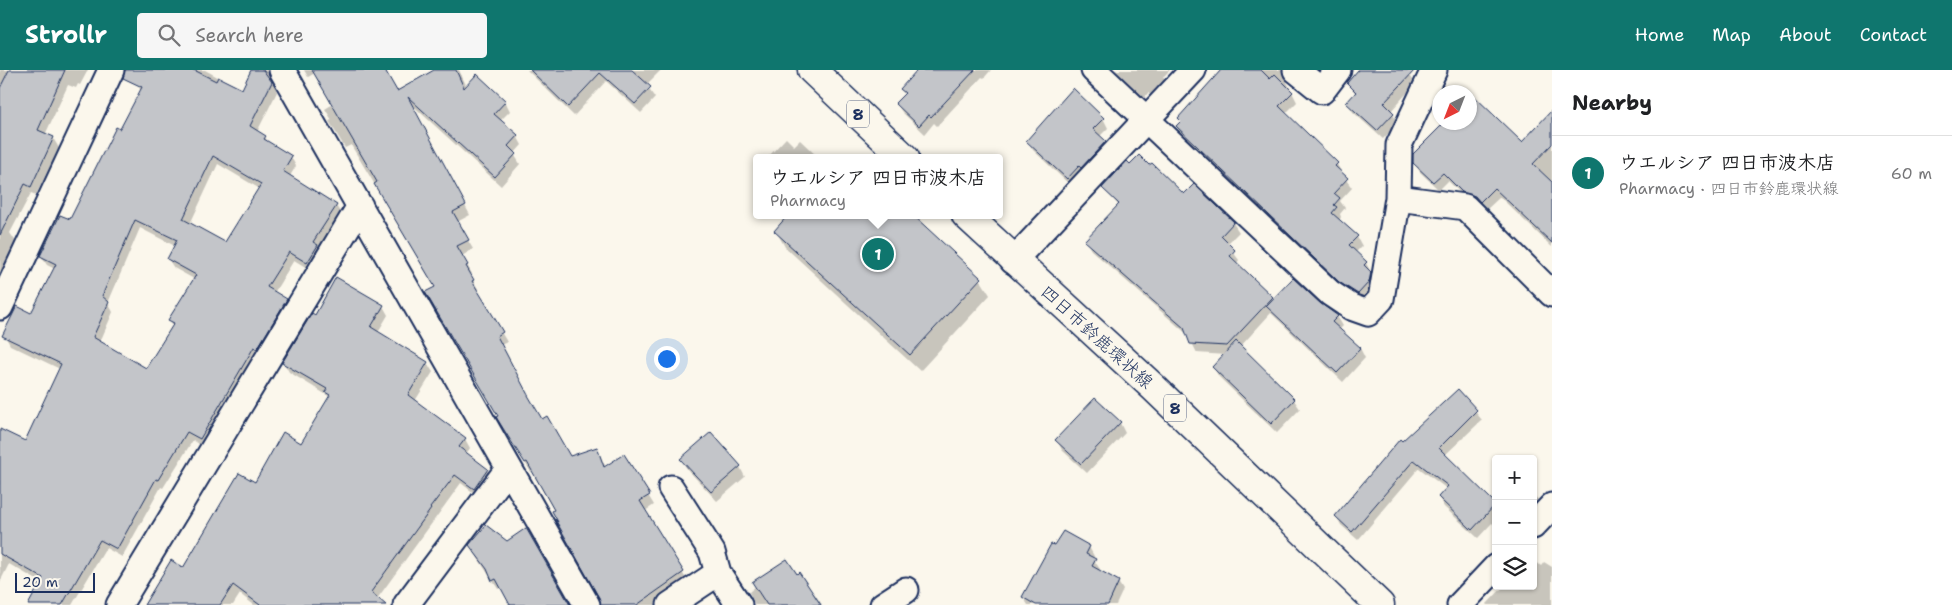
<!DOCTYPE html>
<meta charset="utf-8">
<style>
:root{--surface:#fff;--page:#f6f6f6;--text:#202124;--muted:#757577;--line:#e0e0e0;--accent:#0f766e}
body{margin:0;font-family:"Shantell Sans","Klee One",sans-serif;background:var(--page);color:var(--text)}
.controls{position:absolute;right:15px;bottom:15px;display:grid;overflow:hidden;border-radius:5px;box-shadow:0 1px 4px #0004}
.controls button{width:45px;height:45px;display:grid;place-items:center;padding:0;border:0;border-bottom:1px solid var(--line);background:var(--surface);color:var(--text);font:25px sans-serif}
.compass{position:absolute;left:1432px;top:15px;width:45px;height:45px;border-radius:50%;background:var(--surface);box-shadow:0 1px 4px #0004;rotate:222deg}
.scale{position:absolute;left:15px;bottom:12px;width:80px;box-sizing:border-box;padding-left:5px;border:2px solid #1b2f5e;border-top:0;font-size:14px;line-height:18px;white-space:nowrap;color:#1b2f5e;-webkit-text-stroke:4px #fbf7ec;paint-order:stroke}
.you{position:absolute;left:666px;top:288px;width:18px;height:18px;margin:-12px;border:4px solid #fff;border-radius:50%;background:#1a73e8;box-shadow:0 0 0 8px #1a73e833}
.badge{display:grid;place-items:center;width:32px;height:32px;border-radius:50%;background:var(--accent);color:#fff;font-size:16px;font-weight:700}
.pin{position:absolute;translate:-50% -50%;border:2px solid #fff;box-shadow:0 1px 5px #0006}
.popup{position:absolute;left:753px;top:84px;width:250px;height:65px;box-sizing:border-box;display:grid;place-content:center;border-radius:5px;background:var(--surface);filter:drop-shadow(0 1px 4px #0005);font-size:16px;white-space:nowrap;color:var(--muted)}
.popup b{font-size:19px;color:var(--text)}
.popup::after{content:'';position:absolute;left:50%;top:100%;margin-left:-10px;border:10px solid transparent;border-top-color:var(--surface)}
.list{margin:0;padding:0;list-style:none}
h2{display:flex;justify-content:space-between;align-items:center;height:65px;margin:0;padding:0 20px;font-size:21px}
h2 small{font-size:16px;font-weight:400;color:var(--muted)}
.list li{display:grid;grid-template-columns:32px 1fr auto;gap:15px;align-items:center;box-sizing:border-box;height:75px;padding:0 20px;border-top:1px solid var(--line)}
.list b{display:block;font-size:19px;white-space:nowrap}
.list p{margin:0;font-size:16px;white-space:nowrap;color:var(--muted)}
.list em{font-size:16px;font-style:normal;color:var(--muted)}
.icon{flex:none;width:28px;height:28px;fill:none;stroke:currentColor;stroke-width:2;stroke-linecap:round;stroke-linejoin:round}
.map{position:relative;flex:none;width:1552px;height:535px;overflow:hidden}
header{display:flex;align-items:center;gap:30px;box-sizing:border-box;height:70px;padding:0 25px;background:var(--accent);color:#fff}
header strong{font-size:24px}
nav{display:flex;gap:28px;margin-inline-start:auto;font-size:18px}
.search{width:350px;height:45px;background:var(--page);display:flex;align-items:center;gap:12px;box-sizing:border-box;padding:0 18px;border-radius:5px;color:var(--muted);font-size:19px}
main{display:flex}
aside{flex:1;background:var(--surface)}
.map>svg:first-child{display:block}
</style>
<header>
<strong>Strollr</strong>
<div class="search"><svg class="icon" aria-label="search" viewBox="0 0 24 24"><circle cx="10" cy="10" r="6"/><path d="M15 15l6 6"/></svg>Search here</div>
<nav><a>Home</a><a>Map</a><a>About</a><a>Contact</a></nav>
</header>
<main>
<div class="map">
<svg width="1552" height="535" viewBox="0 0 1552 535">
<rect width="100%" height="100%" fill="#fbf7ec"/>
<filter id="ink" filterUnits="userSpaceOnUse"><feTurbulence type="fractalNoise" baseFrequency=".02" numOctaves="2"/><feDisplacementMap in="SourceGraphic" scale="10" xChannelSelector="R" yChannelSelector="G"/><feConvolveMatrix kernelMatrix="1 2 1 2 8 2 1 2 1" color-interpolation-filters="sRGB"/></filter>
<g filter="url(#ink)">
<path fill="#0003" fill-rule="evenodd" d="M0 0H88L80 15 78 14 76 18 68 15 45 65 53 68 59 78 36 125 31 123 10 163 16 172 0 205Z
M144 0H205L243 21 252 0H270L277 22 257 62 265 67 269 74 291 87 296 96 290 106 336 136 342 145 312 201 294 190 274 223 286 230 292 239 205 378 193 370 163 418 161 417 122 487 106 478 72 535H30L42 513 9 494 0 512V360L25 373 60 299 10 275 5 266 31 245 55 199 47 195 41 186 71 151 121 61 141 21 137 14ZM218 94 260 119 225 174 190 154ZM140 158 175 176 168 189 174 198 194 209 170 250 173 256 146 300 100 272 113 242 108 233Z
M304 0H384L396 22 434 0H459L467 17 505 31 510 41 500 51 517 66 522 75 514 84 520 94 501 116 410 33 470 145 457 152 473 179 462 186 472 204 470 205 478 219 476 220 507 272 501 275 515 300 513 301 542 350 570 387 597 378 606 398 624 386 654 435 645 441 688 512 666 535H612L533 400 531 402 517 380 437 218 351 75 345 78 329 51 332 50 325 39 333 34 315 3 308 7Z
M527 0H661L646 15 655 28 641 43 606 11 574 46Z
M919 0H991L984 8 982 7 937 56 934 53 925 64 902 42 896 33 905 25 901 19Z
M1116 0H1170L1163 7 1167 14 1155 28 1148 23 1143 29 1122 9Z
M1223 0H1290L1287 12 1297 32 1285 44 1337 94 1342 104 1352 118 1340 131 1345 138 1340 144 1341 147 1339 151 1357 167 1362 176 1355 183 1366 193 1376 212 1374 222 1364 233 1346 221 1183 66 1177 57Z
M1360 0H1414L1410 5 1415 14 1391 41 1398 53 1383 69 1353 42 1348 33 1356 24 1348 13Z
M1470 24 1522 74 1552 48V177L1500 127 1486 140 1481 135 1469 131 1448 111 1439 120 1420 102 1414 92 1470 52Z
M1103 48 1108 58 1100 66 1111 81 1072 117 1033 80 1028 71Z
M786 68 794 76 800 70 819 88H767Z
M1194 116 1233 153 1239 162 1227 174 1239 190 1237 193 1273 230 1319 234 1337 246 1343 256 1339 260 1360 278 1365 288 1343 312 1271 243 1240 277 1294 330 1300 339 1277 363 1219 307 1213 297 1225 285 1197 283 1188 265 1091 180 1086 171 1119 136 1104 118 1184 126Z
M776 161 980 209 990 225 920 301 785 177Z
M383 236 388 245 378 262 427 293 433 302 415 331 465 369 470 378 466 384 487 400 492 409 479 427 461 413 377 529 384 535H254L240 524 233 535H146L183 499 256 414 302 374 330 327 289 302 284 293 315 247Z
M1458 321 1482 350 1445 385 1496 434V456L1492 453 1478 468 1444 437 1439 428 1447 419 1419 398 1358 470 1341 455 1336 446 1402 372Z
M1120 353 1125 363 1087 403 1062 380 1057 370Z
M681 389 740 397 745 407 717 431 687 399Z
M1533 424 1538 430 1533 435Z
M470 476 569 535H512L502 517 498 519Z
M1089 477 1094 486 1093 489 1100 499 1099 501 1118 512 1123 520 1116 535H1028L1023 527Z
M1533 489 1541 496 1544 492 1552 497V535H1486L1504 516H1533Z
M787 490 812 524 814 523 822 535H755L749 522Z"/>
<path fill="#c3c5c9" stroke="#1b2f5e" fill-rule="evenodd" d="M9 0H65L38 60 54 67 31 117 25 114 0 165V18Z
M125 0H194L216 11 218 7 242 19 251 0H263L272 12 250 56 266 66 264 69 292 86 283 101 337 135 313 172 318 175 307 193 289 182 267 217 287 229 257 279 254 277 200 369 187 362 158 410 156 409 117 479 100 470 62 535H28L43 508 0 484V359L25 371 61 294 2 266 17 236 31 243 56 194 40 186 60 145 70 149 116 57 120 59 142 17 123 8ZM213 86 261 114 225 172 183 149ZM135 150 177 170 167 189 196 205 168 250 174 253 146 298 93 267 109 232 102 226Z
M312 0H385L397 21 434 0H456L464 18 477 4 506 31 494 44 518 65 508 76 516 84 495 107 408 27 466 135 453 142 469 170 457 176 468 195 466 196 474 210 472 211 503 262 497 266 529 327 542 349 547 346 570 386 597 377 604 397 624 384 650 425 640 431 684 502 637 535H601L599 528 555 449 558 452 552 441 554 440 527 392 525 393 509 368 496 347 498 346 425 222 435 217 374 114 377 112Z
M530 0H632L651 17 635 34 600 3 568 37Z
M917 0H975L931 47 929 45 919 56 895 33 905 23 900 19Z
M1221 0H1261L1270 9 1275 4 1293 22 1279 36 1338 93 1335 96 1348 108 1334 123 1340 128 1334 135 1337 137 1332 143 1358 166 1349 175 1367 192 1364 195 1371 202 1369 212 1358 224 1339 212 1176 56 1181 51 1178 48Z
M1358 0H1415L1384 33 1394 43 1377 61 1346 33 1356 22 1347 13Z
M1073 18 1104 48 1093 59 1106 71 1081 98 1079 96 1067 109 1026 71Z
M1472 24 1522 72 1552 40V74L1533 94 1552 112V173L1494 118 1480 132 1475 126 1462 122 1443 103 1433 112 1413 93V84L1445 52H1470V27Z
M1139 85 1149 95 1152 93 1184 124 1194 114 1234 152 1221 166 1235 180 1230 186 1273 227 1227 276 1190 274 1184 258 1084 171 1119 134 1102 118 1127 91 1130 94Z
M788 145H913L981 208 910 285 774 161Z
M336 207 384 235 371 257 428 292 408 325 466 368 459 377 488 399 474 419 455 405 430 438 431 439 371 522 386 535H260L233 515 220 535H144L171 490 183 498 239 403 255 412 283 362 301 373 330 325 325 322 327 319 282 293 312 243 315 245Z
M1293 208 1320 233 1338 246 1332 252 1361 278 1337 303 1266 236Z
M1236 271 1295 329 1271 354 1212 297Z
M1458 319 1477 340 1439 378 1496 434 1472 460 1438 427 1448 416 1414 390 1352 462 1335 446 1400 369 1402 371Z
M1095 328 1121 352 1081 394 1055 370Z
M711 362 741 396 711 422 680 389Z
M486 455 507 471 526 458 570 535H510L496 509 492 511 487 499 469 475Z
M1063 461 1090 476 1086 484 1096 489 1092 496 1119 511 1108 535H1036L1022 527 1051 474 1054 475Z
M787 489 797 504 799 502 821 535H767L752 512Z"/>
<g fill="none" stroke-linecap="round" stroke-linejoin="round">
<defs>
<path id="minor" d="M282 0 587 535
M1094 0 1330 223 1351 237 1368 243 1381 229 1398 128 1399 75 1434 0
M1296 0 1322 21 1338 0
M1398 128 1465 137 1552 224
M1013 191 1193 0
M0 237 111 0
M671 418 712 482 718 503
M1533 456 1552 436
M119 535 360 136
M406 535 508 399
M670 535 718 503 739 535
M883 535 906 520
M1460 535 1496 497"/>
<path id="major" d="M812 0 905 88
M966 145 1153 317 1380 535"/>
</defs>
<use href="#minor" stroke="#1b2f5e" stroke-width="29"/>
<use href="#major" stroke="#1b2f5e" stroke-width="31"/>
<use href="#minor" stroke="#fbf7ec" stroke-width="25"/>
<use href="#major" stroke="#fbf7ec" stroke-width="28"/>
</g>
</g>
<g text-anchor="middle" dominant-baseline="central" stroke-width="4" stroke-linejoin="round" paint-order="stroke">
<g fill="#fbf7ec" stroke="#5e6b89" stroke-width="1">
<rect x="847" y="30.5" width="22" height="27" rx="4"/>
<rect x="1164" y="324.5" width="22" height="27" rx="4"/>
</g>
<g font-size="16" font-weight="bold" fill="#1b2f5e">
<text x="858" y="44">8</text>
<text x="1175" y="338">8</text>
</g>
<g font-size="18" fill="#1b2f5e" stroke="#fbf7ec">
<text transform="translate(1097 267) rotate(42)">四日市鈴鹿環状線</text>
</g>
</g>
</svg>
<div class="controls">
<button>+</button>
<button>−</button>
<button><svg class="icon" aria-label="layers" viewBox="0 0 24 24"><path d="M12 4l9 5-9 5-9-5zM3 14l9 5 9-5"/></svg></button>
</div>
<svg class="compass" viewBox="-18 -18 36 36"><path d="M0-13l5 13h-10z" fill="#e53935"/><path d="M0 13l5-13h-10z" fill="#757577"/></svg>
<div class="scale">20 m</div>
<div class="you"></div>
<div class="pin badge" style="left:878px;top:184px">1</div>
<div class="popup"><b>ウエルシア 四日市波木店</b>Pharmacy</div>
</div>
<aside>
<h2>Nearby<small></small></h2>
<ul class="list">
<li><span class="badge">1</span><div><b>ウエルシア 四日市波木店</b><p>Pharmacy · 四日市鈴鹿環状線</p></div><em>60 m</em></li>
</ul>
</aside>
</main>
